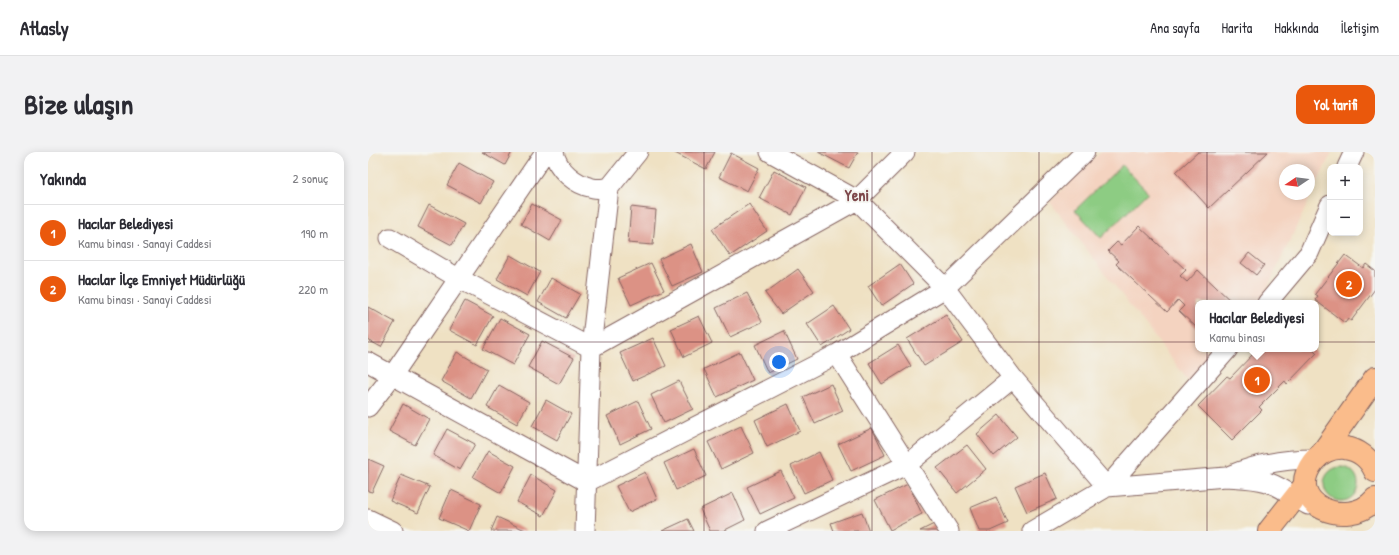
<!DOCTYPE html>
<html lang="tr">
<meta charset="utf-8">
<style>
:root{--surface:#fff;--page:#f2f2f3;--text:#2b2b33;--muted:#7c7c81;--line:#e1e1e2;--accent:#ea580c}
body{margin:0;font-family:"Patrick Hand",sans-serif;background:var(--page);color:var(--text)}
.controls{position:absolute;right:12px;top:12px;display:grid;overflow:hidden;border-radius:8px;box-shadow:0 2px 10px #0003}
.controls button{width:36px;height:36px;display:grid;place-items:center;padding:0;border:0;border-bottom:1px solid var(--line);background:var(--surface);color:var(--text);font:20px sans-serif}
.compass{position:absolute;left:911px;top:12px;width:36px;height:36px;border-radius:50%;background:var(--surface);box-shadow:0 2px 10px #0003;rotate:257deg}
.you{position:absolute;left:411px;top:210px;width:14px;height:14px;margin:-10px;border:3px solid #fff;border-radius:50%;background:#1a73e8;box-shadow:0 0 0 6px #1a73e833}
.badge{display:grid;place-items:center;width:26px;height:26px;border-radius:50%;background:var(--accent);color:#fff;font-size:13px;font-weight:700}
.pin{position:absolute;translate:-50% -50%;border:2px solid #fff;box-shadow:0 1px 4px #0006}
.popup{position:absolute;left:827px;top:148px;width:124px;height:52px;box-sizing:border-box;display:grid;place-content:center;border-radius:8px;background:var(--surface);filter:drop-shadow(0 1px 3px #0005);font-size:13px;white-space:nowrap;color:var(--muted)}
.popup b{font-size:15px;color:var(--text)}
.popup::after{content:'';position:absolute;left:50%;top:100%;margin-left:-8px;border:8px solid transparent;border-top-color:var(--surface)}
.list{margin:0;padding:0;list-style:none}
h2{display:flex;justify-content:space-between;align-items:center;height:52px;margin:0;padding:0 16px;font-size:17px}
h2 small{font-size:13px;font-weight:400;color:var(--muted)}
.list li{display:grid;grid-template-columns:26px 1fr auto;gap:12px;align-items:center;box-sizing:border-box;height:56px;padding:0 16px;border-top:1px solid var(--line)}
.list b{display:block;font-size:15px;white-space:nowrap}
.list p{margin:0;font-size:13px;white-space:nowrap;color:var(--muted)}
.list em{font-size:13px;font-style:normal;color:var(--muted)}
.map{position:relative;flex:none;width:1007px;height:379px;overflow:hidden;border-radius:12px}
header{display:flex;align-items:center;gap:24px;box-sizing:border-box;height:56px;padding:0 20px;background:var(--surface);border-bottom:1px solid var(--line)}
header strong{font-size:19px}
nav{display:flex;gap:22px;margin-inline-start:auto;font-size:14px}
.intro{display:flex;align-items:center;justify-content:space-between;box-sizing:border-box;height:96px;padding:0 24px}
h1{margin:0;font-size:28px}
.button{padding:10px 18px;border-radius:12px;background:var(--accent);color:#fff;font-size:14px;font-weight:700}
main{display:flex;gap:24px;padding:0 24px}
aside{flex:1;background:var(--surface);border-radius:12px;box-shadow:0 2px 10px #0003}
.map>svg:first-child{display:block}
</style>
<header>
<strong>Atlasly</strong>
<nav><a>Ana sayfa</a><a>Harita</a><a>Hakkında</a><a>İletişim</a></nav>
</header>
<div class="intro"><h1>Bize ulaşın</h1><a class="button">Yol tarifi</a></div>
<main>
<aside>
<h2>Yakında<small>2 sonuç</small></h2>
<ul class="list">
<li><span class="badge">1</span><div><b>Hacılar Belediyesi</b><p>Kamu binası · Sanayi Caddesi</p></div><em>190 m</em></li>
<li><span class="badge">2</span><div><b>Hacılar İlçe Emniyet Müdürlüğü</b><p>Kamu binası · Sanayi Caddesi</p></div><em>220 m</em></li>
</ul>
</aside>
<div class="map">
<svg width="1007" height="379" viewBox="0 0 1007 379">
<rect width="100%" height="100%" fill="#f6f6f2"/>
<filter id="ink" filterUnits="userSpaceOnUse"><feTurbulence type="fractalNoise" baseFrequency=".025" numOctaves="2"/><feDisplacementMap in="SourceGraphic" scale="8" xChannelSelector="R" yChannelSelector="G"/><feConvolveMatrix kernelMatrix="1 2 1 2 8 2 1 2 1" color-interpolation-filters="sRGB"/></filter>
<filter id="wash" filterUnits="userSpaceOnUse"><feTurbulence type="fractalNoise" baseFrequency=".012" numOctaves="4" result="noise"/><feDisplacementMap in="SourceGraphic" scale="16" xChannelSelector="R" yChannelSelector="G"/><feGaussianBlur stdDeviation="0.9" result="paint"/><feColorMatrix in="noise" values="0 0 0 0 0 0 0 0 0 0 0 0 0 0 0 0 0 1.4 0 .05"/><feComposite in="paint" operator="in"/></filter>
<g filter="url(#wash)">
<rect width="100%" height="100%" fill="#efe1c3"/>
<path fill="#f4d3c0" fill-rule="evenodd" d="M733 0H964L895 145 890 151H830V197H851L822 231 682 50ZM917 18H941V42H917Z"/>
<path fill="#8dcc83" stroke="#6c7657" d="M754 13 780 40 733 86 707 58Z
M956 332a17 17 0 1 1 34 0a17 17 0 1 1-34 0Z"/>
<g id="blocks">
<path fill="#dc9285" d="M114 0H144L137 13Z
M305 0H347L338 17Z
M450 0H490L481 16Z
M830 0H900L841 56 808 20Z
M363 1 391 16 379 39 351 25Z
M91 11 125 30 113 51 79 33Z
M406 18 438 35 424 63 391 46Z
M164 52 194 68 182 89 153 72Z
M381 52 399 79 362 104 344 77Z
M61 53 96 72 84 93 50 75Z
M263 55 288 58 285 93 260 91Z
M771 74 818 118 812 124 819 130 830 118 865 151H830V177L811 159 816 154 810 148 799 160 748 112 751 109 740 99 749 90 753 93Z
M323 92 335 120 304 134 291 107Z
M881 101 896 113 888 123 873 111Z
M142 103 172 120 159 144 129 127Z
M977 103 995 116 998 112 1007 119V137L983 169 980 167 977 171 947 148 950 144 947 142Z
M283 111 296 138 263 153 250 126Z
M532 112 545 132 513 154 500 134Z
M430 117 446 139 413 162 397 141Z
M183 126 212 142 198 166 170 150Z
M379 141 394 170 362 185 348 156Z
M97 149 125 164 109 193 81 178Z
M466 154 481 177 454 195 439 172Z
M0 155 27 170 13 195 0 188Z
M578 163 595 190 556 214 539 187Z
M331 164 344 191 316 205 303 177Z
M132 166 162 182 145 213 115 197Z
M416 179 429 207 400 221 387 193Z
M285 186 298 214 265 229 252 201Z
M174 189 206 206 191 232 160 215Z
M530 193 543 214 514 232 501 211Z
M885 197H945L949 201 919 232 917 229 891 255 894 258 864 288 830 254 859 224 862 226 887 200 885 198Z
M89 200 119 217 103 246 73 229Z
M372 200 385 228 349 245 336 217Z
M311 229 325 257 296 271 283 243Z
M463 232 475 259 447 272 435 245Z
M131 233 161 250 149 272 119 255Z
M178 248 203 262 189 288 164 274Z
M270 249 283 277 252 292 239 264Z
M35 252 61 267 47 293 21 279Z
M420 252 432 279 399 295 387 268Z
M631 263 649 285 626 304 609 282Z
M373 274 386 301 353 317 340 290Z
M504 276 517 303 483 319 470 292Z
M79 277 107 292 92 318 65 303Z
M599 293 618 317 589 341 569 316Z
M326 297 338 324 308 338 296 311Z
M120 299 147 314 133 341 105 325Z
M451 300 464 328 436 341 423 314Z
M0 307 16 314 4 340 0 339Z
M413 319 426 346 392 362 379 335Z
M277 320 289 347 261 360 248 334Z
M677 321 689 347 659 360 647 334Z
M33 323 62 335 50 361 22 349Z
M163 323 189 338 175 364 149 350Z
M540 332 554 362 522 378 507 348Z
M83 338 113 352 101 379 71 366Z
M365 341 377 368 355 379H342L332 357Z
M628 345 640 371 622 379H611L602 356Z
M494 360 501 379H466L463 371Z
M129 365 157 378 156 379H123Z
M320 367 326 379H294Z
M566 372 569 379H552Z"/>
</g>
</g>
<g filter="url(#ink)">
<use href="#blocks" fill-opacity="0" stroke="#846360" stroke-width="1"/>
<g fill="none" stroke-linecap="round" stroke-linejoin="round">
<defs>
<path id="minor" d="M186 0C189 18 208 33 225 36 230 37 236 36 241 36
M402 0 489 48 577 136 645 226 739 335 664 379
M979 15 986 0
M22 86 90 126 223 196
M899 151 941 101 962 53
M223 196 489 48 537 0
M469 202 577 136 717 0
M0 210 219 330 469 202 581 379
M0 255 24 224 177 0
M863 323C889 312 918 307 947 307
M739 335 858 325C871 326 886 326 899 330 914 335 927 345 940 353
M739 335 860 197
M0 367 25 379
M217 379 223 196 241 36 270 0
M399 379 540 312 645 226"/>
<path id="major" d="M954 301 1007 226
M1007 319C1002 307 991 298 977 296 965 295 953 300 945 310 914 352 980 379 1007 347
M901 379 937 333"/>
</defs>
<use href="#minor" stroke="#846360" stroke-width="21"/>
<use href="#major" stroke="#846360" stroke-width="24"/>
<use href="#minor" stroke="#fff" stroke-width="19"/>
<use href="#major" stroke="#fabc8b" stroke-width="22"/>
</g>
</g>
<path fill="none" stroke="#4a1f2b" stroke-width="1" stroke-opacity="0.55" d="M168 0V379M336 0V379M504 0V379M671 0V379M839 0V379M0 190H1007"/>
<g text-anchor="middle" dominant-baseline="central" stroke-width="4" stroke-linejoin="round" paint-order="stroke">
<g font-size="16" font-weight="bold" fill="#7d474a" stroke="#f6f6f2">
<text x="489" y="43">Yeni</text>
</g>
</g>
</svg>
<div class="controls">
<button>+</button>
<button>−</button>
</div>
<svg class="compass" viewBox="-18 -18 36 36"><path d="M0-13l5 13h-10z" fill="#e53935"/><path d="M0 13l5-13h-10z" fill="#7c7c81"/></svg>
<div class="you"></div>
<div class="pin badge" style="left:889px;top:228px">1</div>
<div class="popup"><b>Hacılar Belediyesi</b>Kamu binası</div>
<div class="pin badge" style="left:981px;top:132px">2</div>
</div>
</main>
